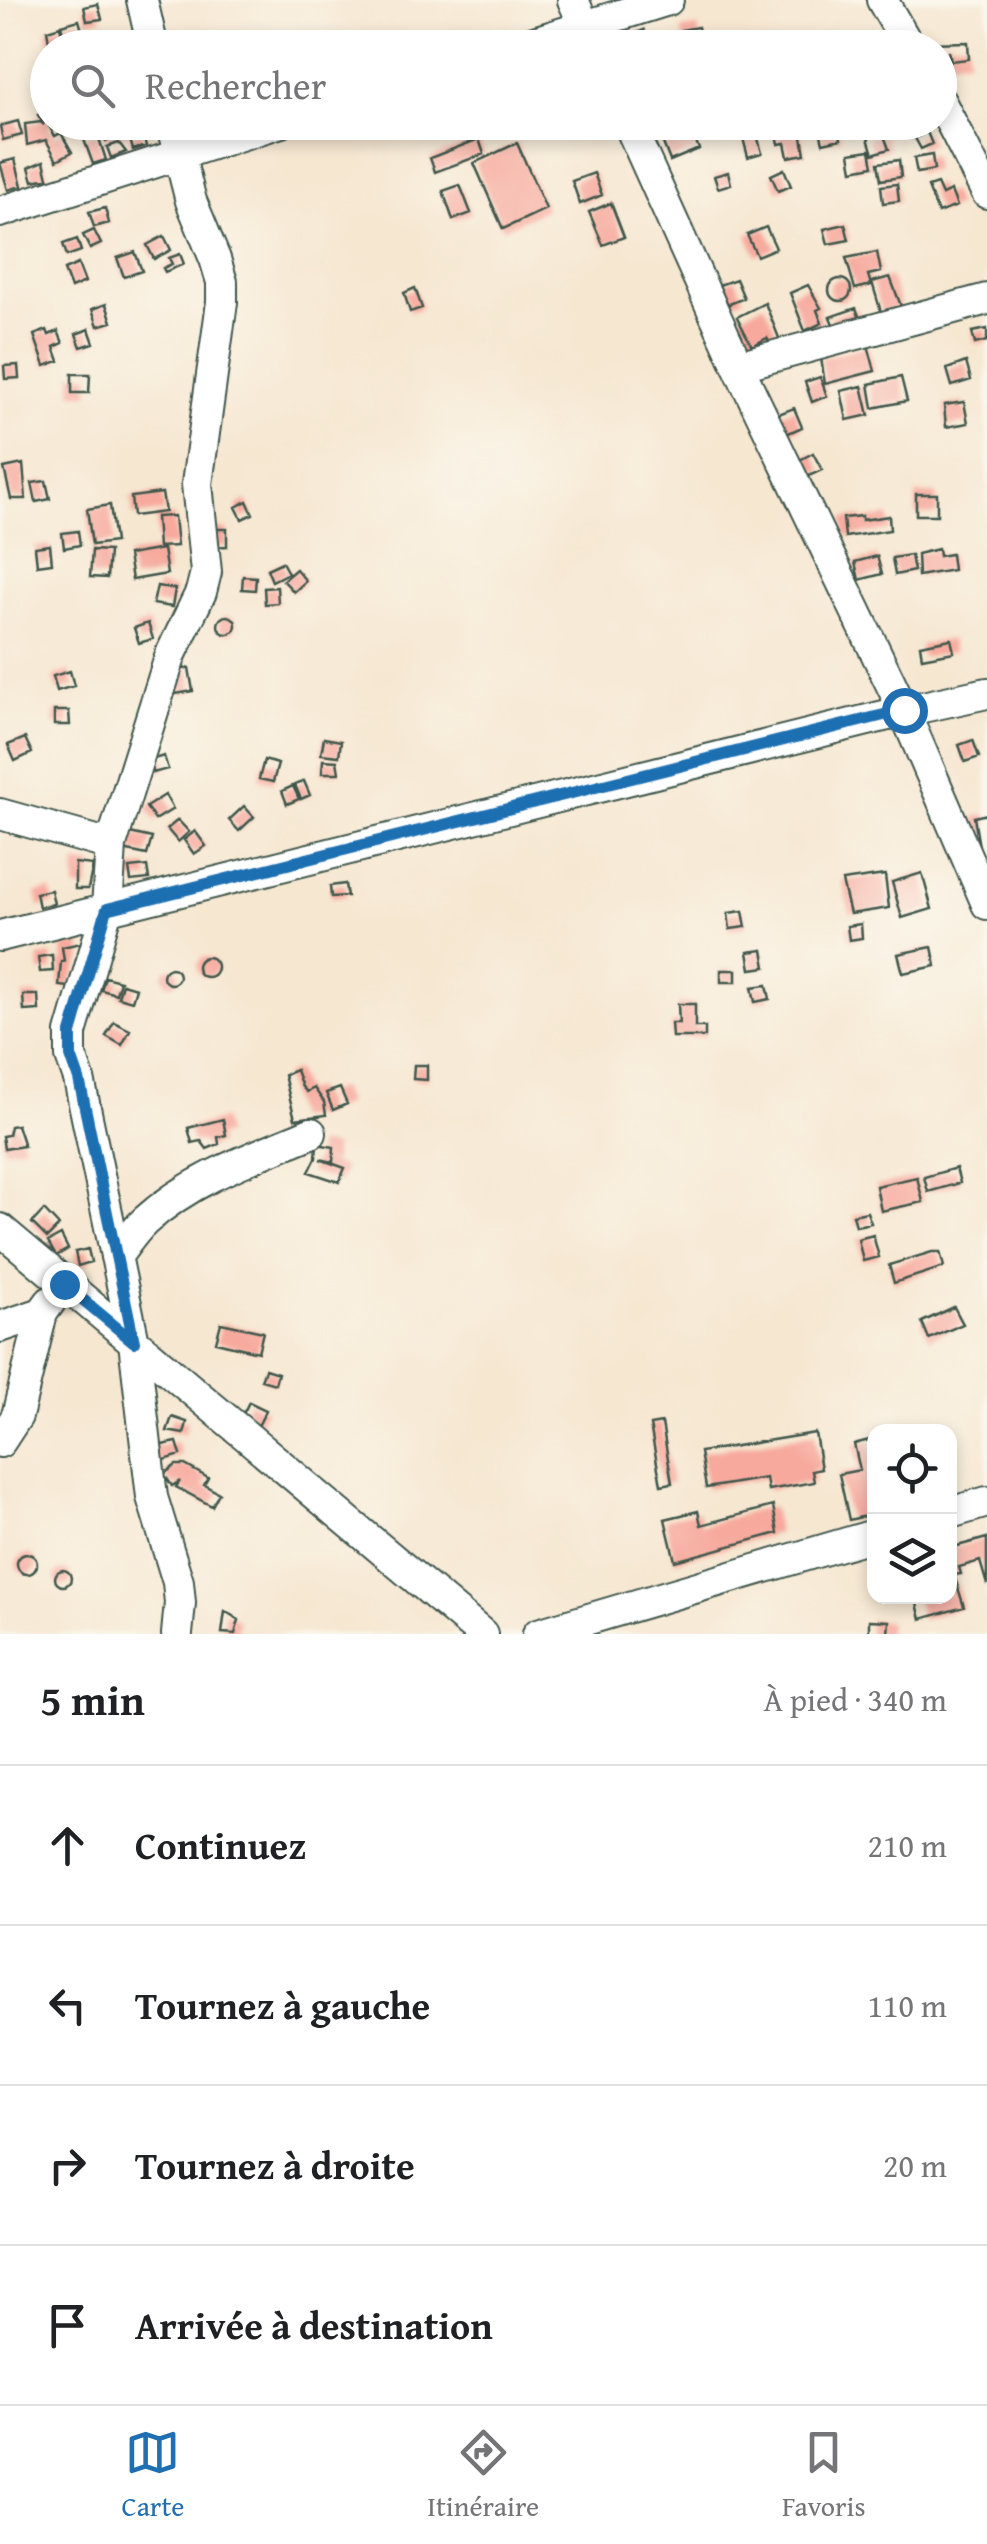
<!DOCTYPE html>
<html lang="fr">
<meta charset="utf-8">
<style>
:root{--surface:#fff;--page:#f6f6f6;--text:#202124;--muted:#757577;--line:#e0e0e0;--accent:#1f6fb2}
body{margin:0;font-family:"Gentium Book Plus",serif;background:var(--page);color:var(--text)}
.controls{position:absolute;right:30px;bottom:30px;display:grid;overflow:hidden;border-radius:20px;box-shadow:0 5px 15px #0003}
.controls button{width:90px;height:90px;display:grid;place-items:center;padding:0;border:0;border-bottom:2px solid var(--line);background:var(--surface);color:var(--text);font:50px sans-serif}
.stop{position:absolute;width:30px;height:30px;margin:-22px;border:8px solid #1f6fb2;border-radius:50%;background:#fff}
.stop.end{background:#1f6fb2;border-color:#fff;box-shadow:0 2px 10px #0008}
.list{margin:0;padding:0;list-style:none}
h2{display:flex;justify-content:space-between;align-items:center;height:130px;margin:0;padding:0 40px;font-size:42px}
h2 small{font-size:32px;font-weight:400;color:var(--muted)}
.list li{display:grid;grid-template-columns:65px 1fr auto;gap:30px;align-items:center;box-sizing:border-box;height:160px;padding:0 40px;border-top:2px solid var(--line)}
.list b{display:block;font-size:38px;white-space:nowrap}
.list em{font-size:32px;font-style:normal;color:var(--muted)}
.icon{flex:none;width:55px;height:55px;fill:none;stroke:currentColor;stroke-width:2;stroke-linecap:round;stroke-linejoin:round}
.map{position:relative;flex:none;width:987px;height:1634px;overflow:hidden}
.search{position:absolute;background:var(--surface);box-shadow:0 5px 15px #0003;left:30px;right:30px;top:30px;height:110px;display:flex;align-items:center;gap:25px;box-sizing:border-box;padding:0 35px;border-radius:55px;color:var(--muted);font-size:38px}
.sheet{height:770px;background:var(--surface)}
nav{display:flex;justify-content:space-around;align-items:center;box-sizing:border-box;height:140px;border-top:2px solid var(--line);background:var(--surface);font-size:28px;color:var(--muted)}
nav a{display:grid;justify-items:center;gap:5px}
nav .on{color:var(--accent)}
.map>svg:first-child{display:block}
</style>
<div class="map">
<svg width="987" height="1634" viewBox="0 0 987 1634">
<rect width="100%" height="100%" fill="#fbf7ec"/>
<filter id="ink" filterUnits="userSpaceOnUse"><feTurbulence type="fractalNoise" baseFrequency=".01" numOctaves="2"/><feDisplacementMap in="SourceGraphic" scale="20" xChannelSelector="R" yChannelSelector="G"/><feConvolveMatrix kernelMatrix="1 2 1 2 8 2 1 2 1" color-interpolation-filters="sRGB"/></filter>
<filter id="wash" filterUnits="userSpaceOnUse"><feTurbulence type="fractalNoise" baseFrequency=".0048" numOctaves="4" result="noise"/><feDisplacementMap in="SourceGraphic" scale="40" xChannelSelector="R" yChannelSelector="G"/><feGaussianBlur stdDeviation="2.25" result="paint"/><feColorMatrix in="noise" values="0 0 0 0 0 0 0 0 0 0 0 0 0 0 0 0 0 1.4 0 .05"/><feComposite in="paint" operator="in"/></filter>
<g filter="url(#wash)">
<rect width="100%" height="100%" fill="#f6e7d1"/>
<g id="blocks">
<path fill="#f7a99d" d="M98 4 102 19 87 21 84 7Z
M79 20 83 34 65 40 61 25Z
M60 26 63 40 49 42 47 30Z
M698 27 702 48H685L681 30Z
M644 30 650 45 637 48 632 35Z
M968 42 969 59 951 61 949 51 947 78H940V48H929V43Z
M48 109V122H55L49 126 55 136 61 133 72 152 57 160 46 140 27 145 25 124 41 122 44 125 38 115Z
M18 121 22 135 3 140 0 126Z
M133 122 136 130 106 141 100 123Z
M661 122H688L699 149 670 161 656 125Z
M818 122H838L841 139 823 143Z
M800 125 805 154 788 157 785 143 779 144 776 130Z
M97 132 106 160 93 164 83 137Z
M142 132 146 146 133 150 129 136Z
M927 132 932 144 921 149 915 138Z
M883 133 889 149 873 154 868 138Z
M757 135 762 153 748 157 743 138Z
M479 139 484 154 435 172 430 158Z
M119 143 126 152 111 158 107 147Z
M517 143 546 209 503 229 474 163Z
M870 150 873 166 853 170 850 153Z
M932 155 934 170 917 173 914 158Z
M15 159 22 186 8 190 0 163Z
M899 160 901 177 881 180 878 163Z
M44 161 48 178 33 181 29 167Z
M784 169 791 186 778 191 771 175Z
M728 172 731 184 718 188 714 176Z
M594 173 602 195 580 204 572 181Z
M897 184 899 201 883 203 881 186Z
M937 184 942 195 951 191 957 206 938 213 928 187Z
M460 185 471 213 453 220 443 191Z
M611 203 624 237 603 245 589 212Z
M105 208 109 223 94 227 89 212Z
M845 224 849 240 828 244 824 229Z
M766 227 776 248 757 256 747 235Z
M94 230 101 244 90 249 83 235Z
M164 236 171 250 154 259 147 245Z
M77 239 81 251 67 256 63 244Z
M135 252 142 271 124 277 117 258Z
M877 252 881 272 868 275 871 285 855 289 846 258Z
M180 254 184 264 165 272 163 268 172 264 169 258Z
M78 264 85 282 71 288 64 270Z
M890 277 901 306 881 312 872 282Z
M829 290a11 11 0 1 1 22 0a11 11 0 1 1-22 0Z
M736 279 744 298 727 305 719 285Z
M808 285 821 308 817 310 822 323 805 331 790 293Z
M415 288 422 308 410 312 404 293Z
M765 303 783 348 774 352 767 338 752 346 737 317Z
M106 304 112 322 98 326 92 309Z
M856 308 862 324 837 334 830 317Z
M89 329 94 343 81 347 76 334Z
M987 329V341L975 344 972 332Z
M47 330 49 335 58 331 63 343 54 347 59 361 45 366 34 335Z
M868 345 875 371 825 384 821 358Z
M966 362 971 380 952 386 947 369Z
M18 365 19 378 5 379 4 366Z
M72 374H90L89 393H72Z
M820 377 827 396 812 402 805 382Z
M901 377 907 401 873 408 869 384Z
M862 386 869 415 847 420 841 391Z
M964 402 968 423 946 427 944 405Z
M794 408 802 427 784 435 776 415Z
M813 453 822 470 807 477 798 461Z
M23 464 26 499H11L4 468Z
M46 481 50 499 36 502 32 483Z
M162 493 165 512 133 516 131 497Z
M916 494H937V515H916Z
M247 501 253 514 242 519 236 507Z
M110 505 115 542 92 545 87 509Z
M174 516 177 546 158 547 156 517Z
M862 516V520L889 516 890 530 845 537 843 518Z
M212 529H227V546L212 547Z
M78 531 80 545 64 548 62 533Z
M50 545 52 563 37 565 35 547Z
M163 549 167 574 132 580 128 555Z
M938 549 939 556 951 554 953 570 918 576 917 554Z
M92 550 109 551 107 578 90 577Z
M911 555 914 571 895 575 892 558Z
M877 556 882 574 859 580 855 562Z
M282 562 288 573 272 581 267 569Z
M296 569 306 581 294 592 283 580Z
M243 576 256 577 255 590 242 589Z
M157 586 175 589 172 607 153 604Z
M277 587 278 603 265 604 264 588Z
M218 625a9 9 0 1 1 18 0a9 9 0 1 1-18 0Z
M148 623 153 639 139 643 134 628Z
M951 639 954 652 922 658 920 645Z
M181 663 182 669 189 668 193 691 170 695Z
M70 671 74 686 57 691 53 676Z
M54 711H69L70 725H54Z
M25 738 32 753 15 761 8 745Z
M324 738 341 741 339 756 321 754Z
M973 740 979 757 965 762 959 745Z
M164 756 168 769 153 773 150 760Z
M264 760 278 764 273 782 259 779Z
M323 760 337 761 339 773H322Z
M304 781 310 795 301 799 295 785Z
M293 786 299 799 287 804 282 791Z
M165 795 173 809 155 820 146 807Z
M244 806 254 817 239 831 229 820Z
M987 814V858L981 859 974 817Z
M178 820 189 832 178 842 167 829Z
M121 831 152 838 147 855 118 849Z
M195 831 206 846 194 854 184 840Z
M75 863 93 865 88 889H75Z
M147 866 149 879 131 881 129 868Z
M922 873 932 909 902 918 892 882Z
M885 875 889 908 850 914 842 881Z
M345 884 347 896 331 897 330 886Z
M51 890 54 904 39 907 36 893Z
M743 911 746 927 730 929 728 913Z
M861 924 862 938 849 940 847 926Z
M81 943 82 958 69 987 59 986 61 961H64L62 947Z
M932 947 936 966 903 973 898 954Z
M763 950 766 967 751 969 748 952Z
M52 955 53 971 40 972 38 957Z
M197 967a10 10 0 1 1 20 0a10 10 0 1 1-20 0Z
M163 976a8 8 0 1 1 16 0a8 8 0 1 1-16 0Z
M721 970H736V982H721Z
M105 977 120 981 116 994 101 990Z
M122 984 136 988 132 1001 118 997Z
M767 985 770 999 755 1002 752 987Z
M23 995H38L39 1010 24 1011Z
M678 1004H695V1027H705V1037H672L671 1023H679Z
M114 1022 130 1030 122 1045 106 1036Z
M414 1065H427V1080L413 1079Z
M296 1070 302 1087 307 1092 314 1088 324 1102 326 1115 295 1119 284 1075Z
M340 1088 347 1104 333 1110 326 1093Z
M223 1119 226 1135 218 1137 219 1144 207 1149 201 1141 192 1143 188 1128Z
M17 1125 24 1146 4 1149 2 1136 8 1135 10 1126Z
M317 1144 334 1147 333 1162 320 1159 345 1168 339 1182 309 1172 316 1158Z
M956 1168 960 1183 928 1192 924 1177Z
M917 1177 923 1202 881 1211 876 1186Z
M44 1210 59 1226 47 1238 32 1223Z
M867 1212 871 1223 856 1226 853 1215Z
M61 1235 68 1249 56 1256 48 1242Z
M873 1235 879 1257 863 1261 858 1239Z
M88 1249 91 1262 78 1266 75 1252Z
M932 1252H940L944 1267 894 1283 889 1265Z
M954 1307 963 1324 929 1339 922 1322Z
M221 1323 263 1332 258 1352 216 1342Z
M265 1369 278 1373 275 1384 261 1380Z
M249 1402 266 1410 258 1426 241 1418Z
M172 1417 187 1422 184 1434 167 1431Z
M662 1423 672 1483 661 1485 650 1425Z
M815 1433 821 1469 812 1471 814 1482 768 1490 766 1478 706 1488 700 1452Z
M869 1440 874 1465V1514L849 1520 839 1474 860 1470 854 1444Z
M177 1442 181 1455 155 1463 152 1447Z
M176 1465H185L208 1478 204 1485 219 1493 212 1506 176 1487 180 1481 172 1486 164 1474Z
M773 1506 778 1533 675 1561 665 1519 698 1511 701 1525Z
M987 1538V1585L980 1561 959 1567 961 1574 954 1575 964 1607 921 1619 915 1596H950V1548Z
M17 1564a10 10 0 1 1 20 0a10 10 0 1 1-20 0Z
M55 1578a8 8 0 1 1 16 0a8 8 0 1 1-16 0Z
M225 1611 239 1620 235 1634 222 1633Z
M869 1620 889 1621 888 1634H869Z"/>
</g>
</g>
<g filter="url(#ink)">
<use href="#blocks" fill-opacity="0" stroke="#3f564c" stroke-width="2.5"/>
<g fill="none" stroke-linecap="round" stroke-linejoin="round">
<defs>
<path id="minor" d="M142 0 153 48
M573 0 594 48
M882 0 910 48
M515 48 668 0
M940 101 987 193
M171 122 191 201 215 259 222 282V302L197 484 206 572 201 592 171 654 111 845 107 909 71 1033V1056L79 1079 134 1342 152 1497 178 1582 180 1603 177 1634
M628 122 738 366 904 711 987 904
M0 212 281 122
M738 366 987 299
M0 814 111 845
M0 936 904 711 987 693
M0 1229 482 1634
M116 1257C125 1245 134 1231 145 1221 192 1178 254 1157 311 1133
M0 1327 42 1313 50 1302
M0 1442 17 1416 42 1313
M950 1513 987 1502
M538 1634 874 1535"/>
</defs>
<use href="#minor" stroke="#3f564c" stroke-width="34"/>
<use href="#minor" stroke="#fff" stroke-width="30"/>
</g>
</g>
<g fill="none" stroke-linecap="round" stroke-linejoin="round" filter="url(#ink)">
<path stroke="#1f6fb2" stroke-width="12" d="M64 1284 134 1342 79 1079 71 1056V1033L107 909 904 710"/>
</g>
</svg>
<div class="controls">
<button><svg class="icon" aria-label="locate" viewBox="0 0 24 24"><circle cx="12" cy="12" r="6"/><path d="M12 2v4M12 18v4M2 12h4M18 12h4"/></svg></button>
<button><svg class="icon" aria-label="layers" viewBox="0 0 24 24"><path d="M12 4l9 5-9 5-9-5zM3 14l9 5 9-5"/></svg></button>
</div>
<div class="stop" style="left:904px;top:710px"></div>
<div class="stop end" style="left:64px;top:1284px"></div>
<div class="search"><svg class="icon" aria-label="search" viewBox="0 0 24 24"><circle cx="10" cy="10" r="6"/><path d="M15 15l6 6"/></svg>Rechercher</div>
</div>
<section class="sheet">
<h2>5 min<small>À pied · 340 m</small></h2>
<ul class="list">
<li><svg class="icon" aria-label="ahead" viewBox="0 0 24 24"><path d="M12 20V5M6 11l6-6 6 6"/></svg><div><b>Continuez</b></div><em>210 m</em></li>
<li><svg class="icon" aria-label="left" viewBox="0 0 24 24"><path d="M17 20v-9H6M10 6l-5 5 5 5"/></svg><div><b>Tournez à gauche</b></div><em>110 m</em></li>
<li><svg class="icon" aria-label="right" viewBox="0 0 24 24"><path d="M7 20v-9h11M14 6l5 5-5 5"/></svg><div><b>Tournez à droite</b></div><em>20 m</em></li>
<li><svg class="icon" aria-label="arrive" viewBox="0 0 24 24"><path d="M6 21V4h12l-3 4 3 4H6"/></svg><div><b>Arrivée à destination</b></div></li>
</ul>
</section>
<nav>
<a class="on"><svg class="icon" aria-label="map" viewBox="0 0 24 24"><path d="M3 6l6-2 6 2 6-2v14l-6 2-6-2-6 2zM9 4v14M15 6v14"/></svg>Carte</a>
<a><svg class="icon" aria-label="directions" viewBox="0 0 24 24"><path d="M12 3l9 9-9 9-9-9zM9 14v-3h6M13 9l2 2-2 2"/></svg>Itinéraire</a>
<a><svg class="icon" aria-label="saved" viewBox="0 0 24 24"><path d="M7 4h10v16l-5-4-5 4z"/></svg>Favoris</a>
</nav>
